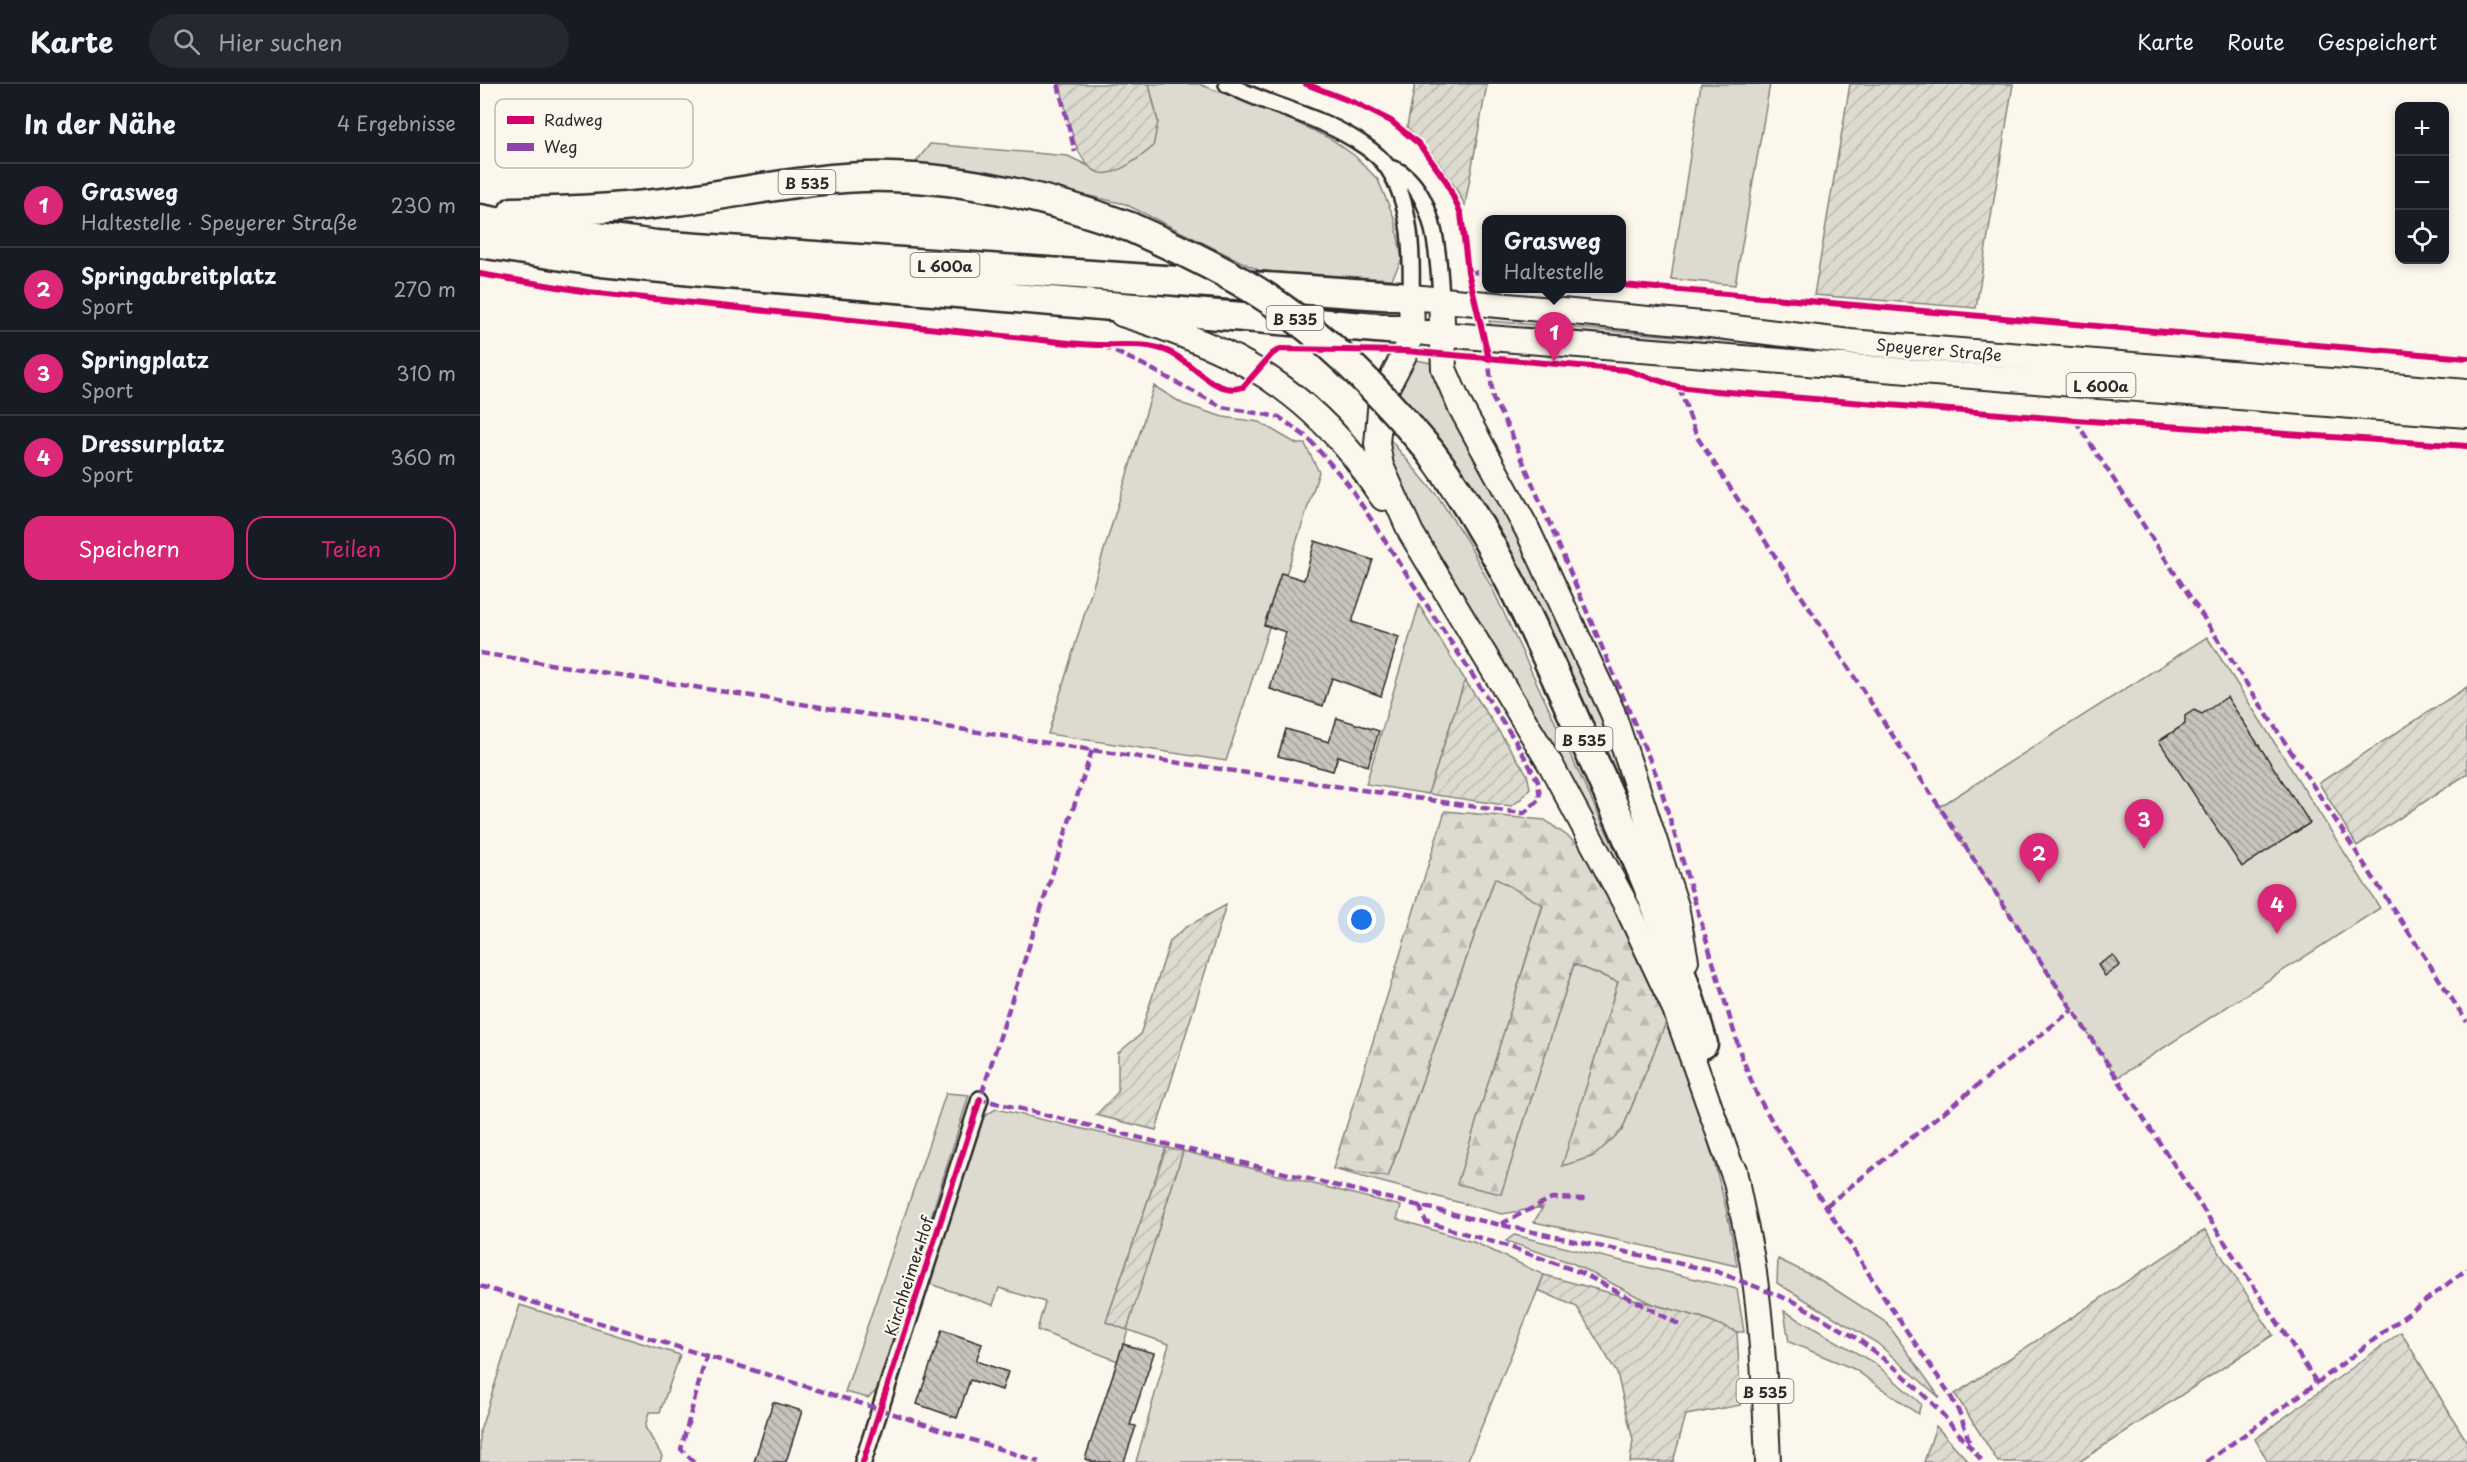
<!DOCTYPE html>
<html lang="de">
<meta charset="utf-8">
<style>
:root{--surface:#171b24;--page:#242831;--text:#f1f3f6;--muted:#9ea1a6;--line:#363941;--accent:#db2777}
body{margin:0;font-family:"Playpen Sans",sans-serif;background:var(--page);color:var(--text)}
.controls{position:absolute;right:18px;top:18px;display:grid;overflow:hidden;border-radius:12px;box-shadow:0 3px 9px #0003}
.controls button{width:54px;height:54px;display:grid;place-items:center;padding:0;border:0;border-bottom:2px solid var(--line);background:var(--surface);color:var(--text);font:30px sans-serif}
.you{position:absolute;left:882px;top:836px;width:21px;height:21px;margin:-15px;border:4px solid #fff;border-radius:50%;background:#1a73e8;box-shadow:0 0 0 9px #1a73e833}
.badge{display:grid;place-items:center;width:39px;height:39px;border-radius:50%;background:var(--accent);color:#fff;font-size:20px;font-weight:700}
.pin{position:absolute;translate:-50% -50px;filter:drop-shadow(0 2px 3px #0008)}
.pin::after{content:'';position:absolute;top:32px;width:21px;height:18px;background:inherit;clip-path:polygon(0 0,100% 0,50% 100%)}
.popup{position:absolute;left:1002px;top:131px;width:144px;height:78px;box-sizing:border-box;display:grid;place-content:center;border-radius:12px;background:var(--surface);filter:drop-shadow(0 2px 4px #0005);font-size:20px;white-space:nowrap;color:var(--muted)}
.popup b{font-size:22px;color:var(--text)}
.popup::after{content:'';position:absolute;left:50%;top:100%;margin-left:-12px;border:12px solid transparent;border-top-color:var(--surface)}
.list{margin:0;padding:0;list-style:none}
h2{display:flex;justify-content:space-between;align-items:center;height:78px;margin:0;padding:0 24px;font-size:26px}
h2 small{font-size:20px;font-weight:400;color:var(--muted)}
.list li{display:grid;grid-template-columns:39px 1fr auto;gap:18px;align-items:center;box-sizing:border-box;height:84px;padding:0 24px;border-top:2px solid var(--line)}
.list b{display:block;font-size:22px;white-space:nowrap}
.list p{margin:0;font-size:20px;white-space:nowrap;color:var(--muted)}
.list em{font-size:20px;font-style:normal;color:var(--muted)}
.actions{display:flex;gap:12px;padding:18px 24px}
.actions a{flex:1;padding:14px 0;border:2px solid var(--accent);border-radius:18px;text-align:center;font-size:21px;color:var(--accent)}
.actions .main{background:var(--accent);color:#fff}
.icon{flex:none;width:33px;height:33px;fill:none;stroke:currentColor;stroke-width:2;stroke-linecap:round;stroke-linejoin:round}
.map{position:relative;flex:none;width:1987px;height:1378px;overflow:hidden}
header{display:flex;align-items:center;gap:36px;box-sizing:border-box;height:84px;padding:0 30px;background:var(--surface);border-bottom:2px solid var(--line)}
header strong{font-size:28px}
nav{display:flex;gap:33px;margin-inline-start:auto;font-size:21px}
.search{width:420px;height:54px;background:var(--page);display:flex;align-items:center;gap:15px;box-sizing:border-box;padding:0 21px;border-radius:33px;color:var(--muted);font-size:22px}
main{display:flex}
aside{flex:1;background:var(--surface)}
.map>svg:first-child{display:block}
</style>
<header>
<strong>Karte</strong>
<div class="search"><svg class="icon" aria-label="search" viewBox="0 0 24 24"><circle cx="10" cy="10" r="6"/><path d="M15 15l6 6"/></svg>Hier suchen</div>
<nav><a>Karte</a><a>Route</a><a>Gespeichert</a></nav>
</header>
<main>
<aside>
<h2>In der Nähe<small>4 Ergebnisse</small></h2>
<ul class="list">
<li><span class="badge">1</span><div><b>Grasweg</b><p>Haltestelle · Speyerer Straße</p></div><em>230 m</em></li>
<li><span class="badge">2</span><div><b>Springabreitplatz</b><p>Sport</p></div><em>270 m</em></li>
<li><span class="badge">3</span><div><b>Springplatz</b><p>Sport</p></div><em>310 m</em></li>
<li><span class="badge">4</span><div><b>Dressurplatz</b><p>Sport</p></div><em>360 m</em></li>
</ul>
<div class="actions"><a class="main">Speichern</a><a>Teilen</a></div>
</aside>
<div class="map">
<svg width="1987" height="1378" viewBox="0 0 1987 1378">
<defs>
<pattern id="forest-firs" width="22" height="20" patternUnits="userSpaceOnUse" patternTransform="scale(1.5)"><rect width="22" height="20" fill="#dddad0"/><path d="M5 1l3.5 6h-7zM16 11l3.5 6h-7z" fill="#bebbb3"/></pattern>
<pattern id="garden-furrows" width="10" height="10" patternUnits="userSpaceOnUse" patternTransform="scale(1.5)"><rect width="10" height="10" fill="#dddad0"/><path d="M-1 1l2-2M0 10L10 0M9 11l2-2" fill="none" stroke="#bebbb3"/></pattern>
<pattern id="building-back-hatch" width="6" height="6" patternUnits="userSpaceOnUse" patternTransform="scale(1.5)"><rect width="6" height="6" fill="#c7c4bc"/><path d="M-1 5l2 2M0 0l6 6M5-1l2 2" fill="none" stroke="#a29f99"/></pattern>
</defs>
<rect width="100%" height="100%" fill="#fbf7ec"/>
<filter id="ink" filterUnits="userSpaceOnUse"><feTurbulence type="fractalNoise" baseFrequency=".0167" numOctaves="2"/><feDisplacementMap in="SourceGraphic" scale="12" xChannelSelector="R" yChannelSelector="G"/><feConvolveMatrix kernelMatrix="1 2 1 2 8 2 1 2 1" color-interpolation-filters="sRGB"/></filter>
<g filter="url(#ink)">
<path fill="#dddad0" stroke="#84827e" stroke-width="1.5" d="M669 0H719L798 30 851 55 875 72 898 96 915 136 922 175 912 195 780 187 645 120 525 93 433 82 450 60 588 72 621 88 678 38Z
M1221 0H1290L1255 201 1191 195Z
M1009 237 1987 316V323L1012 245Z
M932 275 951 279 967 319 1043 455 1130 651 1176 789 985 393 943 335 914 307Z
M674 302 703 320 743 333 779 338 817 360H825L839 388 746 677 568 650Z
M907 352 959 414 987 457 1014 508 1152 802 1149 804 1013 560 921 407 908 378Z
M939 521 985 596 948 710 886 700Z
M1727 553 1900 824 1637 994 1459 723Z
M1015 794 1063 820 978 1100 1021 1109 1094 880 1138 898 1083 1081 1142 1046 1187 936C1216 1016 1244 1097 1257 1182L1054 1138 1063 1123 1022 1130 853 1085 908 1093Z
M466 1009 489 1011 397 1306 388 1314 365 1308Z
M516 1025 686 1064 626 1238 647 1245 703 1067 921 1122 917 1135 996 1159 1064 1191 987 1378H656L689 1260 648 1246 638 1277 557 1246 565 1218 519 1204 513 1221 447 1199 501 1034Z
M1034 1151 1257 1205 1264 1248H1257L1223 1234 1172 1220 1092 1179 1026 1157Z
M1298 1175 1339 1195 1407 1239 1460 1314 1397 1259 1297 1199Z
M40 1221 200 1271 180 1328H169L165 1343 182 1372 180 1378H0V1347Z
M1304 1227 1396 1280 1441 1320 1438 1330 1374 1285 1309 1258Z"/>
<path fill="url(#forest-firs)" stroke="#84827e" stroke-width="1.5" d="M965 727 1065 736 1105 765 1185 921 1187 936 1142 1046 1114 1072 1082 1082 1138 898 1094 880 1021 1110 977 1100 1063 821 1015 794 908 1093 853 1085Z"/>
<path fill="url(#garden-furrows)" stroke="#84827e" stroke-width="1.5" d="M580 0H669L678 38 673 63C661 72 648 83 633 88 595 101 586 23 580 0Z
M935 0H1007L985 121C969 90 952 68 927 43Z
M1370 0H1533L1496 224 1334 211Z
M985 596 1047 690 1050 704 1040 716 1031 722 948 710Z
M1987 603V690L1877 762 1839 699Z
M746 821 676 1046 616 1031 638 1008V969L660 951 690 857 706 843Z
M686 1064 703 1067 647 1246 626 1238Z
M1725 1146 1793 1251 1599 1378H1518L1475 1310Z
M1064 1191 1223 1234 1257 1248 1261 1321 1206 1331 1193 1378H1150L1153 1356 1137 1289 1097 1223 1058 1206Z
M1921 1248 1987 1358V1378H1788L1775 1355Z
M1456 1342 1489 1378H1444Z"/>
<path fill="url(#building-back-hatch)" stroke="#2b2b2b" stroke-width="1.5" d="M835 457 893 476 872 538 919 553 901 612 852 594 843 622 790 605 806 548 784 541 801 489 824 496Z
M1747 613 1830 739 1762 783 1679 657 1705 640V632L1714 626 1722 630Z
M857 634 899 647 888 682 858 672 853 687 798 672 806 645 849 658Z
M1633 871 1640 881 1625 892 1618 881Z
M462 1246 502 1260 496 1277 528 1288 522 1306 490 1296 477 1334 437 1320Z
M643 1260 674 1269 650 1341 656 1342 644 1378H614L605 1375Z
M293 1318 322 1327 306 1378H274Z"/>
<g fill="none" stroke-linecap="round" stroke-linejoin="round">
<defs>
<path id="street" d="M747 0C775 15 807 24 836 36 858 45 895 64 908 84 932 120 932 172 931 213
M907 83C913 85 920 87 924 91 956 117 959 177 961 214
M383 1378 500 1015"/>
<path id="primary" d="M961 214 964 285 980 322 1047 445 1132 627 1196 822 1206 877
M642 230C736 259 807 291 871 369 883 383 892 400 903 414
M946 249 1987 331
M1254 1086C1259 1116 1267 1146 1272 1176 1283 1243 1285 1311 1288 1378
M1257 1100 1195 925 1147 823 1072 683 931 449 901 382 897 360 901 315 926 267 932 247 931 213 1222 240 1370 258 1987 308"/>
<path id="highway" d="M33 128C88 127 143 125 197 117 267 108 339 91 410 93 488 94 577 116 650 143
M0 135 42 143 176 161 931 213
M0 159 121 178 223 188 932 247
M949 366C1014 453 1057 550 1101 649 1147 750 1193 853 1223 960"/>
</defs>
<use href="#street" stroke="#2b2b2b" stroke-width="20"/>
<use href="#primary" stroke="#2b2b2b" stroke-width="28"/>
<use href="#highway" stroke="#2b2b2b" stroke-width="33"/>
<use href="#street" stroke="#fbf7ec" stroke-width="15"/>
<use href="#primary" stroke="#fbf7ec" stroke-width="24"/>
<use href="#highway" stroke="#fbf7ec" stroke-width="28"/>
<defs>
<path id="highway-bridge" d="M650 143C692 162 734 181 773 205 842 247 897 305 949 366"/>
</defs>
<use href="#highway-bridge" stroke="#2b2b2b" stroke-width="33" stroke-linecap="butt"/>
<use href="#highway-bridge" stroke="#fbf7ec" stroke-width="28"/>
<path stroke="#8e44ad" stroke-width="4.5" stroke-dasharray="9 4.5" stroke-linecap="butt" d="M578 0 595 68
M988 188 1006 189
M1008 271 1013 315 1031 349 1178 695 1261 971 1277 1011 1296 1044 1403 1212 1469 1309 1481 1332 1490 1360
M1199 303 1217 353 1837 1299
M1595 336 1987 938
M0 569 612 666 1024 727 1044 729 1060 715 1058 697 1036 658 868 400 828 354 799 333 742 323 664 281 627 264
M612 666 500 1015 998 1136 1238 1188 1315 1218 1378 1255 1419 1287 1458 1325 1503 1378
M939 1121 946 1138 1027 1162 1102 1189 1202 1242
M1346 1122 1592 926
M1021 1140 1072 1114 1108 1115
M0 1202 399 1325 559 1378
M214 1378 201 1365 226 1273
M1726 1378 1837 1299 1987 1185"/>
<defs>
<path id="cycleway" d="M826 0 875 19 911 37 939 60 966 97 981 130 988 188 1009 275
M0 190 108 208 571 257C588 259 606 261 623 261 645 262 665 258 687 267 713 277 733 313 763 303L792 270 800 265 926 267 1146 286 1199 303 1224 306 1595 336 1987 362
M1142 201 1987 274
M383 1378 500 1015"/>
</defs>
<use href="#cycleway" stroke="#fbf7ec" stroke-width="10"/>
<use href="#cycleway" stroke="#d6006c" stroke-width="6"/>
</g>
</g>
<g text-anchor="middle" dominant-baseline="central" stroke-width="4.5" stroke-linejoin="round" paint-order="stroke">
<g fill="#fbf7ec" stroke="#696865" stroke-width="1.5">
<rect x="298.5" y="86" width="57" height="24" rx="4.5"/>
<rect x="430.5" y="169" width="69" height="24" rx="4.5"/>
<rect x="786.5" y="222" width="57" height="24" rx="4.5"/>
<rect x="1586.5" y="289" width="69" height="24" rx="4.5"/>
<rect x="1075.5" y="643" width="57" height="24" rx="4.5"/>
<rect x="1256.5" y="1295" width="57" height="24" rx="4.5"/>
</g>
<g font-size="15" font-weight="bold" fill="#2b2b2b">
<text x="327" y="98">B 535</text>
<text x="465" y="181">L 600a</text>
<text x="815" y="234">B 535</text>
<text x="1621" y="301">L 600a</text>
<text x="1104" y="655">B 535</text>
<text x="1285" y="1307">B 535</text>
</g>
<g font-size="16" fill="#2b2b2b" stroke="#fbf7ec">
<text transform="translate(1459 265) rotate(5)">Speyerer Straße</text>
<text transform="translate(428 1192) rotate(-72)">Kirchheimer Hof</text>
</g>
</g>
<rect x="15" y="15" width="198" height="69" rx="9" fill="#fbf7ec" stroke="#bdbab2" stroke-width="1.5"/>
<rect x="27" y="32" width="27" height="8" fill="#d6006c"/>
<rect x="27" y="59" width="27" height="8" fill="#8e44ad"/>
<g font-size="16" fill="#2b2b2b">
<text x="64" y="42">Radweg</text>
<text x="64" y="69">Weg</text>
</g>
</svg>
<div class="controls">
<button>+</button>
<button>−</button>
<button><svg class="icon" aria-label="locate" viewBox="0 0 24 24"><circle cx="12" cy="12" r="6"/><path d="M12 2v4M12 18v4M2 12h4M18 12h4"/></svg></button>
</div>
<div class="you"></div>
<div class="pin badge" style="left:1074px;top:278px">1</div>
<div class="popup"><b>Grasweg</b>Haltestelle</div>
<div class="pin badge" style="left:1559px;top:799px">2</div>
<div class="pin badge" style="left:1664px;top:765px">3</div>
<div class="pin badge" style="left:1797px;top:850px">4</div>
</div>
</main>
